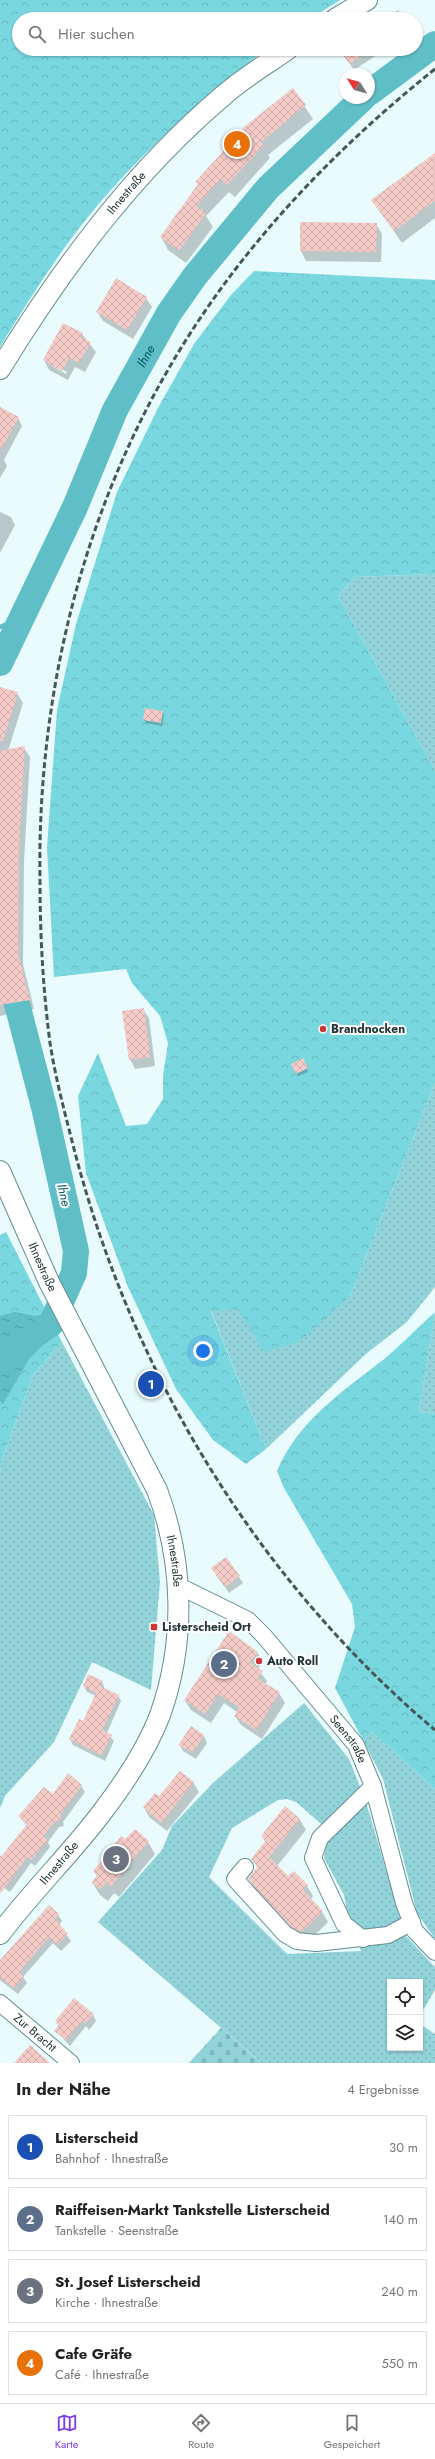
<!DOCTYPE html>
<html lang="de">
<meta charset="utf-8">
<style>
:root{--surface:#fff;--page:#f2f2f2;--text:#222;--muted:#767676;--line:#e0e0e0;--accent:#7c3aed}
body{margin:0;font-family:Jost,sans-serif;background:var(--page);color:var(--text)}
.controls{position:absolute;right:12px;bottom:12px;display:grid;overflow:hidden;border-radius:0px;box-shadow:0 1px 3px #0004}
.controls button{width:36px;height:36px;display:grid;place-items:center;padding:0;border:0;border-bottom:1px solid var(--line);background:var(--surface);color:var(--text);font:20px sans-serif}
.compass{position:absolute;left:339px;top:68px;width:36px;height:36px;border-radius:50%;background:var(--surface);box-shadow:0 1px 3px #0004;rotate:307deg}
.you{position:absolute;left:203px;top:1351px;width:14px;height:14px;margin:-10px;border:3px solid #fff;border-radius:50%;background:#1a73e8;box-shadow:0 0 0 6px #1a73e833}
.badge{display:grid;place-items:center;width:26px;height:26px;border-radius:50%;background:var(--accent);color:#fff;font-size:13px;font-weight:700}
.pin{position:absolute;translate:-50% -50%;border:2px solid #fff;box-shadow:0 1px 4px #0006}
.list{margin:0;padding:0;list-style:none}
h2{display:flex;justify-content:space-between;align-items:center;height:52px;margin:0;padding:0 16px;font-size:17px}
h2 small{font-size:13px;font-weight:400;color:var(--muted)}
.list li{display:grid;grid-template-columns:26px 1fr auto;gap:12px;align-items:center;box-sizing:border-box;height:64px;margin:0 8px 8px;padding:0 8px;border:1px solid var(--line);border-radius:0px}
.list b{display:block;font-size:15px;white-space:nowrap}
.list p{margin:0;font-size:13px;white-space:nowrap;color:var(--muted)}
.list em{font-size:13px;font-style:normal;color:var(--muted)}
.icon{flex:none;width:22px;height:22px;fill:none;stroke:currentColor;stroke-width:2;stroke-linecap:round;stroke-linejoin:round}
.map{position:relative;flex:none;width:435px;height:2063px;overflow:hidden}
.search{position:absolute;background:var(--surface);box-shadow:0 1px 3px #0004;left:12px;right:12px;top:12px;height:44px;display:flex;align-items:center;gap:10px;box-sizing:border-box;padding:0 14px;border-radius:22px;color:var(--muted);font-size:15px}
.sheet{height:340px;background:var(--surface)}
nav{display:flex;justify-content:space-around;align-items:center;box-sizing:border-box;height:56px;border-top:1px solid var(--line);background:var(--surface);font-size:11px;color:var(--muted)}
nav a{display:grid;justify-items:center;gap:2px}
nav .on{color:var(--accent)}
.map>svg:first-child{display:block}
</style>
<div class="map">
<svg width="435" height="2063" viewBox="0 0 435 2063">
<defs>
<pattern id="grass-dots" width="8" height="8" patternUnits="userSpaceOnUse"><rect width="8" height="8" fill="#92d2d9"/><path d="M2 2h.1M6 6h.1" fill="none" stroke="#7eb5bb" stroke-width="1.8" stroke-linecap="round"/></pattern>
<pattern id="forest-crowns" width="20" height="18" patternUnits="userSpaceOnUse"><rect width="20" height="18" fill="#79d7e0"/><path d="M2 6a3 3 0 1 1 6 0M12 15a3 3 0 1 1 6 0" fill="none" stroke="#68b9c1"/></pattern>
<pattern id="cemetery-stones" width="16" height="16" patternUnits="userSpaceOnUse"><rect width="16" height="16" fill="#92d2d9"/><path d="M2 7V4a2 2 0 0 1 4 0v3zM10 15v-3a2 2 0 0 1 4 0v3z" fill="#7eb5bb"/></pattern>
<pattern id="water-ripples" width="26" height="14" patternUnits="userSpaceOnUse"><rect width="26" height="14" fill="#60bec7"/><path d="M2 4q2-2 4 0t4 0M15 11q2-2 4 0t4 0" fill="none" stroke="#4f9ba2"/></pattern>
<pattern id="building-cross-hatch" width="8" height="8" patternUnits="userSpaceOnUse"><rect width="8" height="8" fill="#f4cbc7"/><path d="M0 0l8 8M0 8l8-8" fill="none" stroke="#d1afac"/></pattern>
</defs>
<rect width="100%" height="100%" fill="#e9fbfd"/>
<path fill="url(#grass-dots)" fill-rule="evenodd" d="M435 574V770L338 596 355 577Z
M435 1083V1287L407 1322 367 1353 266 1449 211 1310 350 1296Z
M435 1312V1414L419 1412Z
M62 1342 154 1515 160 1582 151 1690 92 1662 54 1742 5 1796 0 1808V1472L3 1457 33 1375Z
M304 1703 349 1759 366 1802 405 1935 435 1967V1990L420 2015V1982H390V2048H420V2024L435 2034V2063H262L98 1922 162 1850 172 1826 213 1783ZM287 1799 296 1802 328 1830 324 1858 344 1895 348 1917 361 1951 287 1954 209 1877 232 1828 278 1800Z
M372 1732 435 1789V1939L417 1913 383 1779 363 1740Z"/>
<path fill="url(#forest-crowns)" d="M0 0H340L310 19H19V49H266C214 89 165 132 120 180 73 230 35 289 0 347Z
M254 271 435 280V574L355 577 338 596 435 770V1083L350 1296 299 1342 264 1352 238 1309 211 1311 266 1449 246 1464 213 1440 176 1389 128 1287 86 1173 78 1096 98 1053 126 1126 147 1124 163 1099V1076L168 1043 160 1016 132 983 126 969 54 977 47 847 57 710 76 624 117 492 158 408 194 344 231 295Z
M6 1232 62 1342 33 1375 3 1457 0 1472V1235Z
M435 1312 419 1412 435 1414V1789L372 1732 363 1740 335 1688 355 1627 352 1604 284 1488 277 1471C297 1422 343 1391 383 1360 401 1345 417 1328 435 1312Z"/>
<path fill="url(#cemetery-stones)" d="M221 2028 262 2063H189Z"/>
<path fill="url(#water-ripples)" d="M14 1312 35 1316 45 1314 55 1333 29 1359 3 1404 0 1401V1316Z"/>
<path fill="#0003" fill-rule="evenodd" d="M398 10 403 19H385Z
M340 49H386L354 70Z
M293 89 313 119 268 155 270 158 235 197 229 192 206 216 213 227 186 263 168 250 161 237 199 185 197 182Z
M435 154V218L402 243 372 200Z
M301 223 376 224 382 234 381 262 306 261 301 251Z
M146 298 152 307 133 339 103 321 97 312Z
M82 334 96 352 85 372 75 367 68 380 49 370 44 360ZM51 363 67 372 66 374 51 365Z
M0 408 18 418 22 426 4 460 7 466 0 478Z
M0 512 11 517 15 525 0 553Z
M0 688 17 693 23 703 8 751 24 748 30 757 24 861 23 964 34 1009 0 1016Z
M163 712 164 715 162 726 146 723 144 720Z
M143 1009 149 1018 155 1066 135 1069 130 1059Z
M304 1062 308 1072 298 1076 297 1073Z
M226 1559 243 1583 229 1593 216 1575Z
M257 1652 263 1662 258 1669 267 1681 265 1685 279 1693 285 1703 262 1739 241 1725 235 1716 237 1712 224 1703 211 1723 191 1710 185 1701Z
M102 1682 105 1689 118 1695 121 1701 107 1733 114 1741 105 1761 73 1745 70 1739 84 1722 96 1696 87 1692 84 1686Z
M191 1728 204 1736 207 1743 196 1759 183 1751 180 1745Z
M68 1775 81 1786 85 1792 63 1822 64 1826 59 1827 48 1842 50 1847 35 1866 31 1863 10 1892 0 1885V1855L2 1857 27 1826 19 1816 53 1795Z
M193 1782 199 1792 167 1831 149 1817 144 1807Z
M285 1808 300 1820 306 1830 277 1866 288 1878 294 1872 307 1886 313 1896 310 1900 322 1912 328 1922 308 1942 298 1937 255 1890 249 1879 258 1868 252 1859 266 1843 262 1836Z
M122 1838 125 1840 148 1842 155 1854 119 1897 114 1893 108 1901 100 1895 92 1882 97 1876 94 1871Z
M49 1906 58 1915 62 1921 59 1925 71 1941 61 1951 53 1943 23 1977 27 1983 18 1994 0 1980V1961Z
M93 2015 96 2021 89 2030 86 2026 70 2046 56 2031 59 2027 56 2021Z"/>
<g fill="none" stroke-linecap="round" stroke-linejoin="round">
<path stroke="#60bec7" stroke-width="4.5" d="M0 627 22 618"/>
<g stroke="#60bec7" stroke-width="26">
<path d="M369 93 435 44"/>
<path id="s1" d="M0 663 75 507 115 410 169 313 195 276 268 188 363 98"/>
<path d="M0 1360 51 1324 74 1273 76 1251 44 1107 17 1004"/>
</g>
</g>
<path fill="url(#building-cross-hatch)" d="M339 49H372L349 64Z
M293 88 306 105 261 142 264 145 227 185 221 179 196 206 206 213 179 251 160 237 198 184 195 182 229 145 228 144 244 127Z
M435 153V201L394 231 371 200Z
M300 222 377 223 376 252 300 251Z
M116 278 147 297 127 330 96 312Z
M63 323 83 333 81 337 91 342 79 363 69 358 62 371 43 360Z
M0 407 19 417 0 451Z
M0 687 18 692 3 741H0Z
M145 708 163 711 161 723 143 720Z
M25 746 19 845 18 954 30 1000 0 1005V751Z
M144 1008 150 1057 129 1060 122 1011Z
M303 1058 308 1068 296 1074 291 1064Z
M226 1557 240 1576 225 1587 211 1568Z
M229 1631 258 1652 250 1663 263 1671 258 1679 280 1692 256 1730 234 1716 239 1707 218 1694 205 1714 184 1700Z
M88 1674 103 1681 100 1686 119 1695 102 1730 112 1735 101 1755 69 1739 79 1719 83 1721 96 1693 83 1686Z
M191 1726 204 1735 194 1751H189L178 1745Z
M180 1771 194 1782 161 1823 143 1807 155 1793 159 1796Z
M68 1773 82 1785 60 1815 61 1820 55 1821 43 1836 48 1840 31 1860 27 1857 0 1894V1858L27 1824 18 1816 44 1787 53 1794Z
M285 1806 300 1819 269 1857 288 1876 294 1871 308 1885 303 1890 323 1911 302 1932 291 1927 248 1879 258 1866 251 1859 266 1840 261 1836Z
M135 1829 149 1841 111 1886 107 1882 100 1889 91 1882 98 1875 93 1871 121 1836 125 1839Z
M49 1905 59 1914 55 1919 68 1934 57 1945 49 1937 19 1972 24 1976 14 1988 0 1977V1960Z
M74 1998 94 2014 85 2024 82 2021 66 2040 54 2031 59 2025 55 2021Z
M30 2045 50 2063H14Z"/>
<g fill="none" stroke-linecap="round" stroke-linejoin="round">
<defs>
<g id="minor">
<path id="s2" d="M179 1586 248 1620 264 1636 356 1745 373 1786 404 1903 415 1931 435 1952"/>
<path d="M245 1867 235 1879 285 1934 297 1941 316 1943 388 1935 412 1922"/>
<path d="M363 1939 344 1924 313 1858 320 1838 373 1786"/>
<path id="s3" d="M0 2003 71 2063"/>
</g>
<g id="major">
<path d="M335 19 367 0"/>
<path id="s4" d="M0 369C62 268 133 172 224 95 243 78 267 64 288 49"/>
<path id="s5" d="M0 1171 49 1282 157 1490C184 1562 186 1642 160 1715 147 1749 125 1782 103 1811 71 1854 32 1891 0 1934"/>
</g>
</defs>
<use href="#minor" stroke="#638d92" stroke-width="18"/>
<use href="#major" stroke="#638d92" stroke-width="22"/>
<use href="#minor" stroke="#fff" stroke-width="16"/>
<use href="#major" stroke="#fff" stroke-width="20"/>
<path stroke="#455758" stroke-width="3" stroke-dasharray="6 3" stroke-linecap="butt" d="M435 69C330 153 237 251 169 368 79 523 37 703 40 881 40 935 43 989 50 1043 55 1075 63 1106 71 1137 128 1367 254 1577 435 1730"/>
</g>
<g fill="#c83937" stroke="#fff" stroke-width="1.5">
<circle cx="323" cy="1029" r="4"/>
<rect x="150" y="1623" width="8" height="8" rx="2"/>
<circle cx="259" cy="1661" r="4"/>
</g>
<g text-anchor="middle" dominant-baseline="central" stroke-width="4" stroke-linejoin="round" paint-order="stroke">
<g font-size="12" fill="#233536" stroke="#fff">
<text stroke="none"><textPath href="#s4" startOffset="217">Ihnestraße</textPath></text>
<text stroke="none"><textPath href="#s5" startOffset="105">Ihnestraße</textPath></text>
<text stroke="none"><textPath href="#s5" startOffset="429">Ihnestraße</textPath></text>
<text stroke="none"><textPath href="#s2" startOffset="233">Seenstraße</textPath></text>
<text transform="translate(59 1863) rotate(-50)">Ihnestraße</text>
<text stroke="none"><textPath href="#s3" startOffset="46">Zur Bracht</textPath></text>
</g>
<g font-size="12" font-weight="bold" fill="#233536" stroke="#fff" text-anchor="start">
<text x="331" y="1029">Brandnocken</text>
<text x="162" y="1627">Listerscheid Ort</text>
<text x="267" y="1661">Auto Roll</text>
</g>
<g font-size="13" font-style="italic" fill="#00595f" stroke="#fff">
<text stroke="none"><textPath href="#s1" startOffset="340">Ihne</textPath></text>
<text transform="translate(64 1195) rotate(77)">Ihne</text>
</g>
</g>
</svg>
<div class="controls">
<button><svg class="icon" aria-label="locate" viewBox="0 0 24 24"><circle cx="12" cy="12" r="6"/><path d="M12 2v4M12 18v4M2 12h4M18 12h4"/></svg></button>
<button><svg class="icon" aria-label="layers" viewBox="0 0 24 24"><path d="M12 4l9 5-9 5-9-5zM3 14l9 5 9-5"/></svg></button>
</div>
<svg class="compass" viewBox="-18 -18 36 36"><path d="M0-13l5 13h-10z" fill="#e53935"/><path d="M0 13l5-13h-10z" fill="#767676"/></svg>
<div class="you"></div>
<div class="pin badge" style="left:151px;top:1384px;background:#1a4fb4">1</div>
<div class="pin badge" style="left:224px;top:1664px;background:#5c6f8a">2</div>
<div class="pin badge" style="left:116px;top:1859px;background:#6b7280">3</div>
<div class="pin badge" style="left:237px;top:144px;background:#e8710a">4</div>
<div class="search"><svg class="icon" aria-label="search" viewBox="0 0 24 24"><circle cx="10" cy="10" r="6"/><path d="M15 15l6 6"/></svg>Hier suchen</div>
</div>
<section class="sheet">
<h2>In der Nähe<small>4 Ergebnisse</small></h2>
<ul class="list">
<li><span class="badge" style="background:#1a4fb4">1</span><div><b>Listerscheid</b><p>Bahnhof · Ihnestraße</p></div><em>30 m</em></li>
<li><span class="badge" style="background:#5c6f8a">2</span><div><b>Raiffeisen-Markt Tankstelle Listerscheid</b><p>Tankstelle · Seenstraße</p></div><em>140 m</em></li>
<li><span class="badge" style="background:#6b7280">3</span><div><b>St. Josef Listerscheid</b><p>Kirche · Ihnestraße</p></div><em>240 m</em></li>
<li><span class="badge" style="background:#e8710a">4</span><div><b>Cafe Gräfe</b><p>Café · Ihnestraße</p></div><em>550 m</em></li>
</ul>
</section>
<nav>
<a class="on"><svg class="icon" aria-label="map" viewBox="0 0 24 24"><path d="M3 6l6-2 6 2 6-2v14l-6 2-6-2-6 2zM9 4v14M15 6v14"/></svg>Karte</a>
<a><svg class="icon" aria-label="directions" viewBox="0 0 24 24"><path d="M12 3l9 9-9 9-9-9zM9 14v-3h6M13 9l2 2-2 2"/></svg>Route</a>
<a><svg class="icon" aria-label="saved" viewBox="0 0 24 24"><path d="M7 4h10v16l-5-4-5 4z"/></svg>Gespeichert</a>
</nav>
